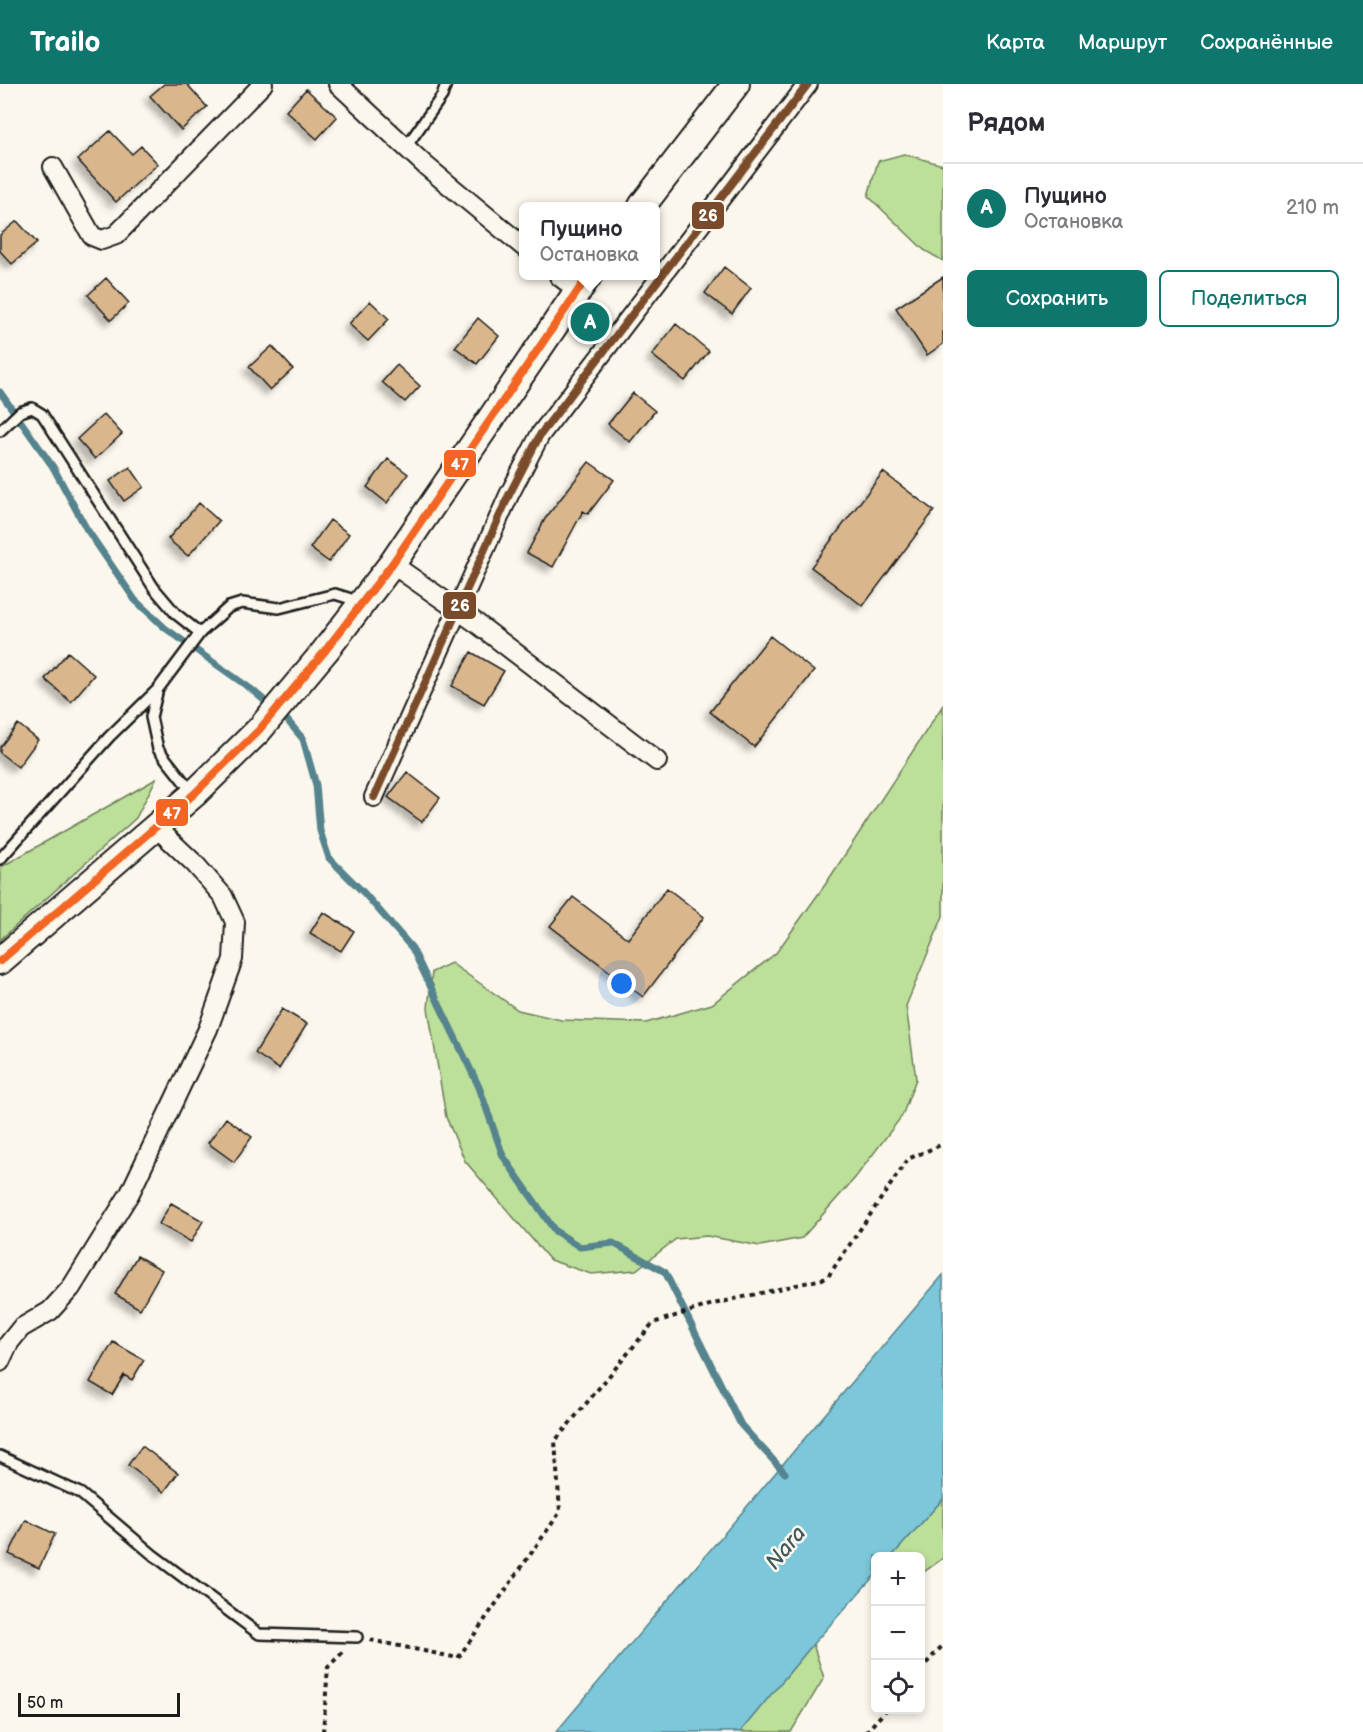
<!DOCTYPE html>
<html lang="ru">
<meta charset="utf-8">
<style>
:root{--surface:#fff;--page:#f2f2f3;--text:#2b2b33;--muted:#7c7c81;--line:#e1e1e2;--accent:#0f766e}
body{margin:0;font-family:"Balsamiq Sans",sans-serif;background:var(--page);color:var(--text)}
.controls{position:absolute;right:18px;bottom:18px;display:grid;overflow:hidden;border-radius:9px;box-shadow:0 3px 9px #0003}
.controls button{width:54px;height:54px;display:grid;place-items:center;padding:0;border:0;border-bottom:2px solid var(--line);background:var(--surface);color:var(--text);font:30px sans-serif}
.scale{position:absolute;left:18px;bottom:15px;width:162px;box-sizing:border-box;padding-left:6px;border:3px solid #1c1c1c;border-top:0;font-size:16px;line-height:21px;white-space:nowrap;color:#1c1c1c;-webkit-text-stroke:4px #fbf7ec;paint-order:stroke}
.you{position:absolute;left:622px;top:900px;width:21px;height:21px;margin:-15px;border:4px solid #fff;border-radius:50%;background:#1a73e8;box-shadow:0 0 0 9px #1a73e833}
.badge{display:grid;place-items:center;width:39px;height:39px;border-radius:50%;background:var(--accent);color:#fff;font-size:20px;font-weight:700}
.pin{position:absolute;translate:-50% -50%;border:3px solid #fff;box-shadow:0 2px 6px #0006}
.popup{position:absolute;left:519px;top:118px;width:141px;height:78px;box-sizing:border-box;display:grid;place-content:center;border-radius:9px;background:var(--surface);filter:drop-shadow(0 2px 4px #0005);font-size:20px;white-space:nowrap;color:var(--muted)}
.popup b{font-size:22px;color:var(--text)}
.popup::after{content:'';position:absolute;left:50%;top:100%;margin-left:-12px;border:12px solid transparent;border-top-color:var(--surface)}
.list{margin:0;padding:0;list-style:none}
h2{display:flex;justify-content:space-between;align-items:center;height:78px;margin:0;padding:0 24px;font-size:26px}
h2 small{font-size:20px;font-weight:400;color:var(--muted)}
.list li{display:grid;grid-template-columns:39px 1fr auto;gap:18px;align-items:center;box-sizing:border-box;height:90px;padding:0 24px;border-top:2px solid var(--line)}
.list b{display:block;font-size:22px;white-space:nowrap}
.list p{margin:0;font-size:20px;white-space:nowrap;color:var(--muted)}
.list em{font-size:20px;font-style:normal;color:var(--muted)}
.actions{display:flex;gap:12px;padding:18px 24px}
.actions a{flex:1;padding:14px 0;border:2px solid var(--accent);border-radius:9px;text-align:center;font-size:21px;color:var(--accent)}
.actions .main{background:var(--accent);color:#fff}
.icon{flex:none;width:33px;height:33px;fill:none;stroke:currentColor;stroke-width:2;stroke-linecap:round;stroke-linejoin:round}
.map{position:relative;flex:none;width:943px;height:1648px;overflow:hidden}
header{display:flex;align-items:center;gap:36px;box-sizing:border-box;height:84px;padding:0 30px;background:var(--accent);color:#fff}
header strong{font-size:28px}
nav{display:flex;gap:33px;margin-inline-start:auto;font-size:21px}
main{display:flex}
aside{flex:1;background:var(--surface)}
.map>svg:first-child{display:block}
</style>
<header>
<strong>Trailo</strong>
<nav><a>Карта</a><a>Маршрут</a><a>Сохранённые</a></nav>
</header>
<main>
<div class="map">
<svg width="943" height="1648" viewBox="0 0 943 1648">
<defs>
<filter id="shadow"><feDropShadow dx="-5.5" dy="5.5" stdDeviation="3" flood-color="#0004"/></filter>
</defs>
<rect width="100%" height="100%" fill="#fbf7ec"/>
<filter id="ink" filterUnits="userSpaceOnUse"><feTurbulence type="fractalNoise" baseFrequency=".0167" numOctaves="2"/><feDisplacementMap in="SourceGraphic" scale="12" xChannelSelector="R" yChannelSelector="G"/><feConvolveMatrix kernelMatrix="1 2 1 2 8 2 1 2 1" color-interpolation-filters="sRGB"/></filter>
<g filter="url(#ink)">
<path fill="#bcdf99" stroke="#6c7e5a" stroke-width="1.5" d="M904 70 943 81V177L924 166 868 112 878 77Z
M943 621V832L906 922 916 995 902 1032 855 1094 802 1154 760 1162 707 1152 676 1155 636 1186 591 1190 550 1176 465 1077 446 1033 428 924 432 888 451 879 518 926 561 936 646 939 712 920 776 869 827 798Z
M156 695 136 734 0 856 1 783Z
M943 1415V1474L921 1490 920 1472H892Z
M813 1560 824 1594 791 1648H740Z"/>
<path fill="#7bc7da" stroke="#55838e" stroke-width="1.5" d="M943 1191V1415L892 1472H876L875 1491 813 1560 740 1648H556Z"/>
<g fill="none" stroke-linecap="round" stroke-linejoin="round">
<path stroke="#55838e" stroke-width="7" d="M0 308 53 383 86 444 135 516 165 544 251 605 287 636 303 655 316 701 320 747 329 774 364 809 412 864 479 1003 503 1072 555 1147 580 1163 613 1159 665 1188 741 1341 785 1389"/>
</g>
<path fill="#dab68c" stroke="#1c1c1c" stroke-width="1.5" filter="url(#shadow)" d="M164 0H187L207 23 181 46 150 12Z
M306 5 337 33 317 55 286 27Z
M110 47 132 70 141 62 158 80 116 118 78 76Z
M17 137 37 159 12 180 0 167V151Z
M724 183 751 204 732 230 705 209Z
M943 193V260L927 271 896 224Z
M106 194 129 219 111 236 88 211Z
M370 217 389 235 368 257 349 240Z
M478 234 499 252 477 280 455 263Z
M676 240 709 267 685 297 652 271Z
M272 262 293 285 270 306 249 283Z
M397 281 420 302 405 318 382 298Z
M633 309 655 327 630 358 608 340Z
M104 330 122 350 95 375 77 355Z
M388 375 408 390 387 419 367 403Z
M589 378 614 396 588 430 583 427 553 483 527 469 545 435Z
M130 383 144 403 124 417 110 397Z
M883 388 934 427 863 522 811 483Z
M199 419 219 437 188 472 168 455Z
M330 436 349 450 329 478 310 464Z
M770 552 814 587 754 663 710 628Z
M68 568 94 591 71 618 45 595Z
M471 568 504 587 484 620 452 602Z
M18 640 38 656 18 683 0 669V663Z
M407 688 440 714 422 738 388 713Z
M667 804 704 833 643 913 550 842 573 813 628 855Z
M323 828 354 847 341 867 310 849Z
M282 925 307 940 279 985 255 969Z
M226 1034 252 1053 234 1078 208 1059Z
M171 1119 203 1137 191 1158 159 1140Z
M137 1172 162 1186 140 1225 115 1210Z
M113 1258 144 1276 132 1296 124 1291 112 1311 90 1298Z
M142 1362 178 1389 164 1408 128 1381Z
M26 1436 55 1450 39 1484 9 1470Z"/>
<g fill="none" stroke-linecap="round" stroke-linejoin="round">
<defs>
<path id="service" d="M406 63 442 12 446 0
M0 347 20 328 32 324 42 330 154 504 176 530 200 549
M192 708 158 665 151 633 158 605 200 549 229 523 242 519 279 524 335 510 361 518
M0 775 109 653 158 605
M0 1372 80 1409 152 1470 259 1550 357 1553"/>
<path id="minor" d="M338 0 426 82 524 163
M53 83 92 152 102 156 116 151 263 0
M559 192 577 206
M392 480 475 538 657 677
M374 713 509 411 540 351 808 0
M0 1278 9 1259 21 1244 50 1227 71 1204 130 1109 208 945 233 875 235 838 223 812 195 780 156 743"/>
<path id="secondary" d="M642 122 736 0
M0 877 194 710 259 646 325 567 392 480 588 192"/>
</defs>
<use href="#service" stroke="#1c1c1c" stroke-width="14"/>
<use href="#minor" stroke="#1c1c1c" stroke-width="22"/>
<use href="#secondary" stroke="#1c1c1c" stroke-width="30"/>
<path stroke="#1c1c1c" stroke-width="4" stroke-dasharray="4.5 4.5" stroke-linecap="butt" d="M370 1556 458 1574 560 1428 555 1357 653 1239 713 1220 827 1194 908 1075 943 1060
M920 1586 943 1561
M323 1648 328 1583 344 1567
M866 1648 886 1626"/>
<use href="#service" stroke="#fbf7ec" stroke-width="9"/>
<use href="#minor" stroke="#fbf7ec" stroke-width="18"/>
<use href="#secondary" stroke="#fbf7ec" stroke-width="26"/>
<defs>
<path id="bus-1" d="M374 713 509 411 540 351 808 0"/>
<path id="bus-2" d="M0 877 194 710 259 646 325 567 392 480 588 192"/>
</defs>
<use href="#bus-1" stroke="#fbf7ec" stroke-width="12"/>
<use href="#bus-2" stroke="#fbf7ec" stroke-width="12"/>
<use href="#bus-1" stroke="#7a4b2a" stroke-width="8"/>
<use href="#bus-2" stroke="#f26522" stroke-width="8"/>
</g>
</g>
<g text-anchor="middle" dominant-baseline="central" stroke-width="5" stroke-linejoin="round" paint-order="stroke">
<g font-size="22" font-style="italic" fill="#3d585e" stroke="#fbf7ec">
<text transform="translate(786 1464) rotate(-50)">Nara</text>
</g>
</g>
<g stroke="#fbf7ec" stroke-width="2">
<rect x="691" y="117" width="34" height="29" rx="6" fill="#7a4b2a"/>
<rect x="443" y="365" width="34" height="29" rx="6" fill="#f26522"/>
<rect x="442" y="507" width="35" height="29" rx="6" fill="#7a4b2a"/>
<rect x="155" y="714" width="34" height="29" rx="6" fill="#f26522"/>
</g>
<g font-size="16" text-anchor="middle" font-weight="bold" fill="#fff">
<text x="708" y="137">26</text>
<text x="460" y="386">47</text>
<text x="460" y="527">26</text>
<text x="172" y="735">47</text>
</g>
</svg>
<div class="controls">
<button>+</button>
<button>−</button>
<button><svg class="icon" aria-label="locate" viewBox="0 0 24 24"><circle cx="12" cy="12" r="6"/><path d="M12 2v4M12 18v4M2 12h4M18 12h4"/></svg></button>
</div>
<div class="scale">50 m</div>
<div class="you"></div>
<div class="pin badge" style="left:590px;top:238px">A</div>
<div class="popup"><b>Пущино</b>Остановка</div>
</div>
<aside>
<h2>Рядом<small></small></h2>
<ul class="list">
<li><span class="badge">A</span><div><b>Пущино</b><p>Остановка</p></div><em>210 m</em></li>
</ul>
<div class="actions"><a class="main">Сохранить</a><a>Поделиться</a></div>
</aside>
</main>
